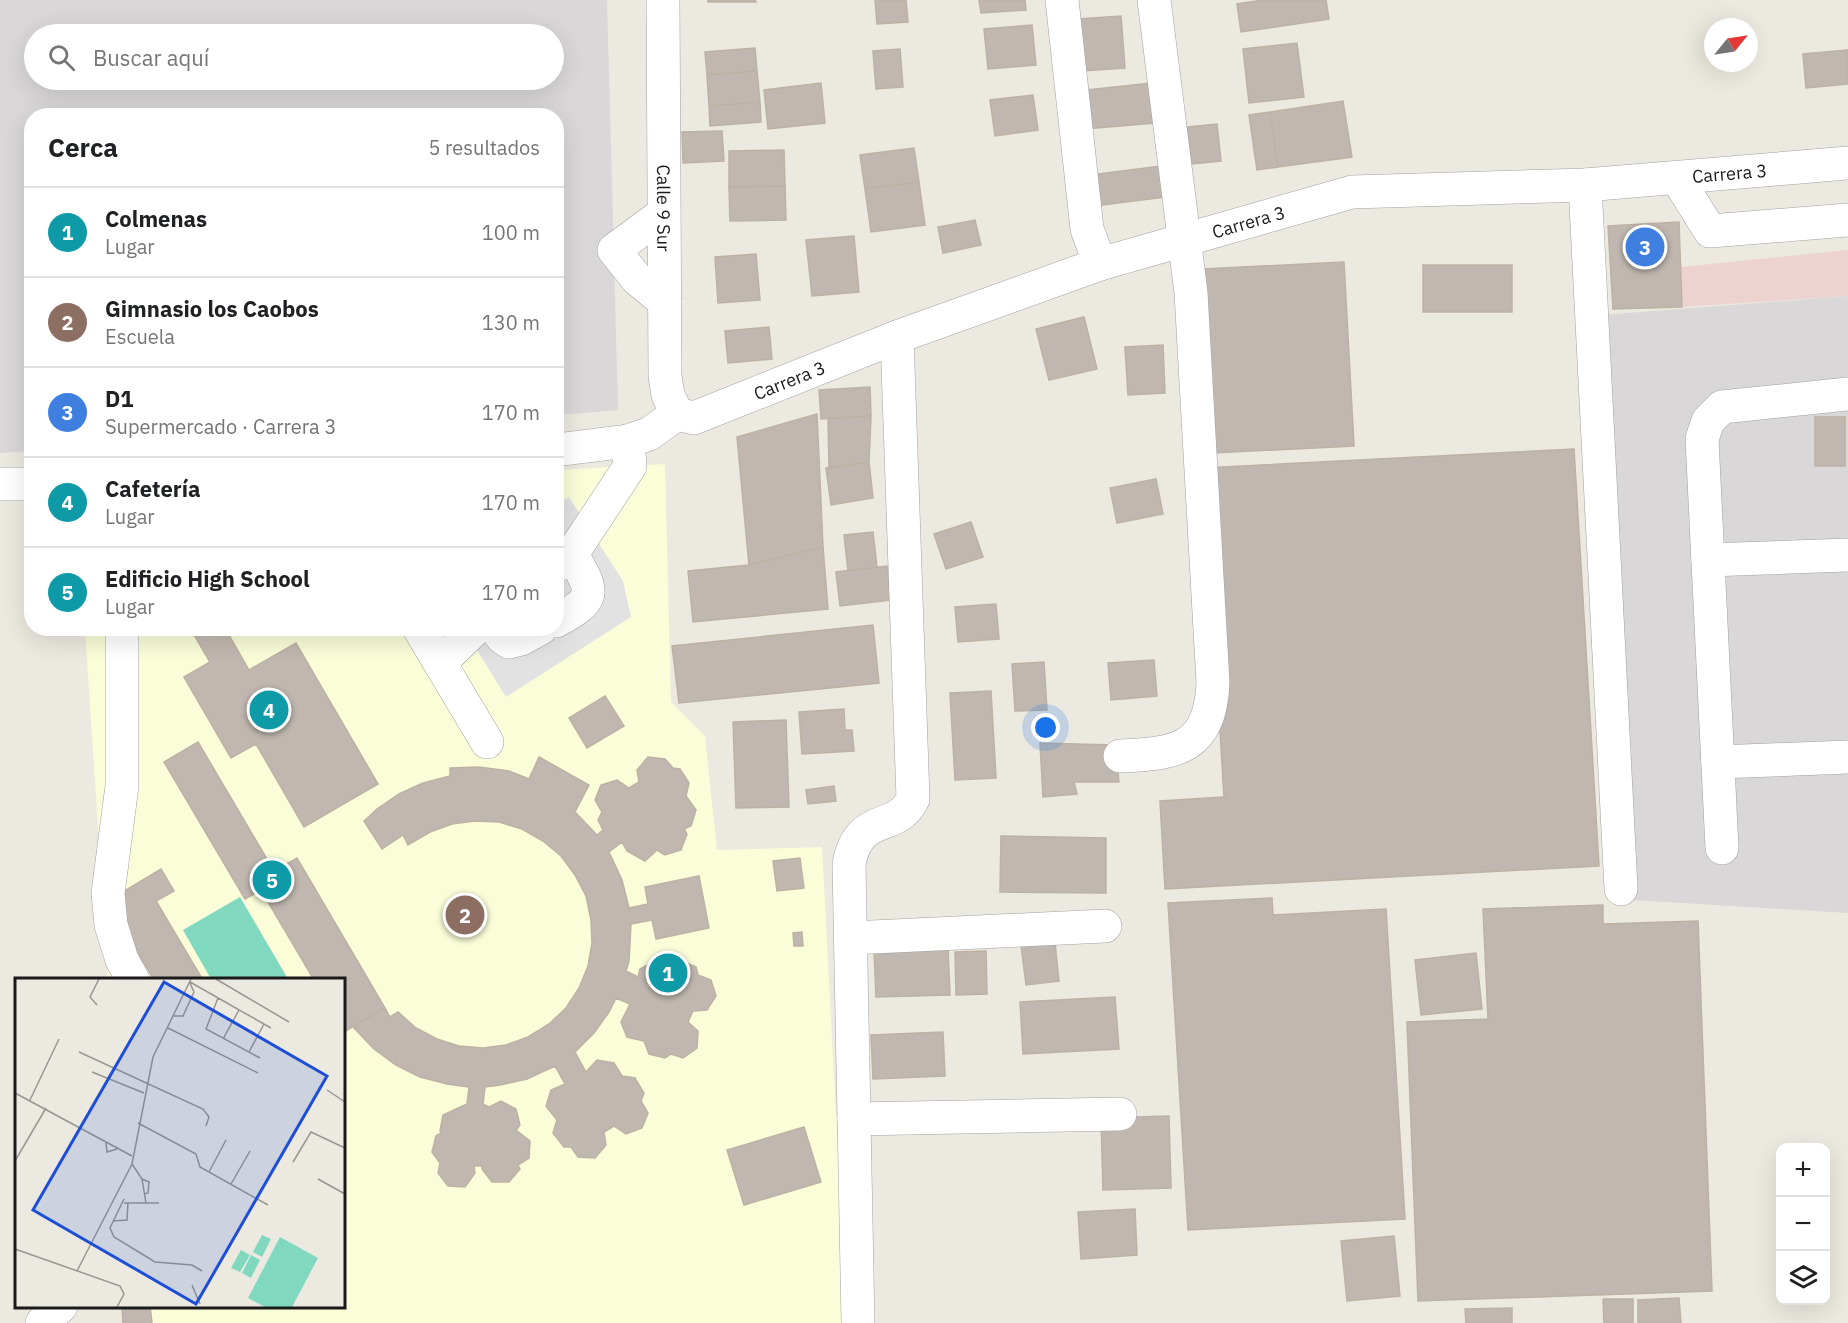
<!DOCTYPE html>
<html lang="es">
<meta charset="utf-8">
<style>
:root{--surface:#fff;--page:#f6f6f6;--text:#202124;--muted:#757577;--line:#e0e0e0;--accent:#bd1908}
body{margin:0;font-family:"IBM Plex Sans",sans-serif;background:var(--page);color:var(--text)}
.controls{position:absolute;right:18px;bottom:18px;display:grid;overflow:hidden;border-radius:12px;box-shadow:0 6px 24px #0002}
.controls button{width:54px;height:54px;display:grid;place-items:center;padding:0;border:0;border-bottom:2px solid var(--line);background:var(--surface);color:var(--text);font:30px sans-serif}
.compass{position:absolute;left:1704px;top:18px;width:54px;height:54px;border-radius:50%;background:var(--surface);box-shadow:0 6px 24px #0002;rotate:60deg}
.you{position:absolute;left:1046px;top:728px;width:21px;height:21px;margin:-15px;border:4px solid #fff;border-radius:50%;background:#1a73e8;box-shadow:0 0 0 9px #1a73e833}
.badge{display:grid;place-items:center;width:39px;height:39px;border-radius:50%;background:var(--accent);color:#fff;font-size:20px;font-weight:700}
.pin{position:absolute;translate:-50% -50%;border:3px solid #fff;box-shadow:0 2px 6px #0006}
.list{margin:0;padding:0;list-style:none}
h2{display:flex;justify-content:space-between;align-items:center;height:78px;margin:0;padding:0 24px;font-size:26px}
h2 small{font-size:20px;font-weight:400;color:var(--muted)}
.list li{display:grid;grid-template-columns:39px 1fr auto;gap:18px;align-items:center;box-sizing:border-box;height:90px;padding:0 24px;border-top:2px solid var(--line)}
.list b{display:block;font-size:22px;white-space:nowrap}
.list p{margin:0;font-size:20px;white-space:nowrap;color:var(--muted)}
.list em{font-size:20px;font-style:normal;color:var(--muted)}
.icon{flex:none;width:33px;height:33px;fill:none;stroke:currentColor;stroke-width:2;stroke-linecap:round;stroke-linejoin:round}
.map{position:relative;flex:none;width:1848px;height:1323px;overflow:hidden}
.search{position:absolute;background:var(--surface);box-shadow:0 6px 24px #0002;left:24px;top:24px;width:540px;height:66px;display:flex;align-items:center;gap:15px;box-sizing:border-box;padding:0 21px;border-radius:33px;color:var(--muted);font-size:22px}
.panel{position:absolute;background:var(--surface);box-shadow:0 6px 24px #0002;left:24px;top:108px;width:540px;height:528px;border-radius:24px}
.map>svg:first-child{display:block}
</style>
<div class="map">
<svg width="1848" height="1323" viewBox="0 0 1848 1323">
<rect width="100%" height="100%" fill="#ece9e0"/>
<path fill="#d9d7d7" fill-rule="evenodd" d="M0 0H607L618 410 557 415 556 116H32L31 451 0 453ZM34 34H554V80H34Z
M1848 296V913L1633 900 1602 315Z"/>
<path fill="#edd3cf" d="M1848 250V296L1682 307 1681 267Z"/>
<path fill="#fafdd8" d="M665 464 671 702 705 736 717 850 822 847 847 1323H130L129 1307 344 1306V980L108 979 85 629 556 628 557 470Z"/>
<path fill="#80d9bf" d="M240 897 288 979H211L183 930Z"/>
<path fill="#e2e2e2" d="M569 497 623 581 631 617 506 697 464 629 556 628 557 504Z"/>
<path fill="#c0b8b0" stroke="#bdb1a3" stroke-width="1.5" d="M708 0H755L756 2H708Z
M875 0H906L908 22 877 24Z
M979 0H1025L1026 10 981 13Z
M1263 0H1326L1329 19 1241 32 1237 4Z
M1121 16 1125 68 1082 71 1078 19Z
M1032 25 1036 65 988 69 984 29Z
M1297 43 1304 97 1249 103 1243 49Z
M755 48 757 71 707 75 705 52Z
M900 49 903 87 876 89 873 51Z
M1848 50V84L1806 88 1803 54Z
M757 71 760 102 709 106 707 75Z
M821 83 825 123 768 129 764 90Z
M1151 83 1155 123 1085 129 1078 91Z
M1033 95 1038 130 995 136 990 100Z
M1343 101 1352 157 1278 167 1270 112Z
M760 102 761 122 710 126 709 106Z
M1270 112 1278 167 1257 170 1249 115Z
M1217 124 1221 161 1182 165 1178 128Z
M722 131 724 161 683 163 682 132Z
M914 148 919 182 865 189 860 155Z
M784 150 785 186 729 187V151Z
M1161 166 1165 197 1095 206 1091 175Z
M919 182 925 225 871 232 865 189Z
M785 186 786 220 730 221 729 187Z
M975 220 981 245 943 253 938 227Z
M1679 222 1682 307 1613 309 1608 226Z
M854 236 859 292 812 296 806 240Z
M756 254 760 300 718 303 715 257Z
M1344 262 1354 446 1212 453 1202 269Z
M1423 265H1512V312H1423Z
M1084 317 1097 369 1049 380 1036 329Z
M769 327 772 359 728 363 725 331Z
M1163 345 1165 393 1128 395 1125 347Z
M870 387 871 416 821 419 819 390Z
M817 414 823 547 749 565 737 437Z
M871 416 869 462 829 468 828 418Z
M1815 417H1845V466H1815Z
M1574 449 1599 866 1165 889 1160 801 1224 797 1204 468Z
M869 462 873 498 831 505 826 468Z
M1156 479 1163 514 1117 523 1110 488Z
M971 522 983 557 946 569 934 534Z
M873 532 877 567 848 571 844 535Z
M823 547 828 609 693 622 688 571 749 565Z
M887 566 891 600 840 606 836 572Z
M996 604 999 639 958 642 955 607Z
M873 625 879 683 679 703 672 646Z
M190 628H225L249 670 296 643 378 784 304 827 256 744 231 758 184 677 210 662Z
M1154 660 1157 696 1111 700 1108 663Z
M1044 662 1047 710 1015 711 1012 664Z
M991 691 996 778 955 780 950 693Z
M605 696 624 726 587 748 569 718Z
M844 709 845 730H852L854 751 802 754 799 712Z
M786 720 789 807 736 808 733 722Z
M198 742 274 871 297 858 385 1008 344 1032V980H314L261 890 245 899 164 762Z
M1040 743 1115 745 1119 782H1074L1077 794 1043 797Z
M539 757 589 785 575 812 597 835 603 830 598 820 602 812 595 800 601 785 617 780 629 788 639 782 637 770 648 757 665 759 673 768 680 769 689 783 686 796 696 810 691 826 684 829 687 834 681 850 665 855 657 850 645 861 627 851 622 842 609 852 622 880 629 908 648 904 645 887 699 876 709 928 656 939 652 920 631 924 629 961 626 971 638 977 640 969 654 961 669 967 680 960 696 967 698 975 711 980 716 996 707 1010 693 1011 688 1022 698 1031 697 1048 683 1058 671 1054 665 1058 649 1054 644 1041 627 1037 621 1022 630 1004 616 998 609 1012 594 1033 575 1052 586 1072 597 1060 614 1063 622 1076 635 1078 644 1093 641 1101 648 1113 642 1128 626 1134 614 1126 604 1132 606 1145 595 1158 578 1157 571 1147H564L553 1133 557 1120 546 1106 551 1090 565 1084 555 1066 527 1079 500 1085 485 1087 483 1104 489 1107 501 1101 516 1109 520 1125 516 1130 530 1141 529 1158 518 1165 520 1169 509 1182H492L482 1169V1166H474L475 1173 465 1187 448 1186 438 1173 440 1163 432 1152 436 1136 441 1133 440 1131 443 1115 467 1104 469 1087 447 1084 420 1077 396 1065 374 1049 353 1027 385 1008 390 1017 398 1012 416 1028 437 1039 459 1046 483 1048 506 1045 528 1037 549 1024 566 1008 579 988 588 966 592 943 591 920 586 896 575 875 561 856 543 841 522 829 499 822 475 821 452 824 430 832 408 845 403 835 382 849 364 821 377 809 399 794 423 783 450 776V768L479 767 509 771 529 779Z
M834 786 836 801 808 804 806 790Z
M1001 836 1106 838V893L1000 892Z
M800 858 804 888 777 891 773 861Z
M161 869 174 891 156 901 203 980H154L112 909 126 901 121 893Z
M1272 898 1273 915 1386 909 1405 1219 1188 1230 1168 903Z
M1603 905V924L1698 921 1712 1291 1418 1301 1407 1022 1488 1019 1483 909Z
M802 932 803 946H794L793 933Z
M1054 933 1059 981 1026 985 1020 937Z
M948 948 950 995 876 997 874 951Z
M986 951 987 994 956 995 955 952Z
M1476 953 1482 1009 1421 1015 1415 960Z
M1115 997 1119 1049 1023 1054 1020 1002Z
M943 1032 945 1076 873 1079 871 1035Z
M1169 1116 1171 1188 1103 1190 1101 1118Z
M804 1127 821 1182 744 1205 727 1150Z
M1135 1209 1137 1255 1081 1259 1078 1212Z
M1394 1236 1400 1296 1347 1301 1341 1241Z
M1679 1298 1681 1323H1638V1300Z
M1603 1299H1633V1323H1604Z
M122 1306H150L152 1323H123Z
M1512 1308V1323H1466L1465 1309Z"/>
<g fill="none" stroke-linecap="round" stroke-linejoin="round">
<defs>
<g id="minor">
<path id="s1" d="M663 0 665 376 668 395 677 414"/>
<path d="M1062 0 1087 229 1100 264"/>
<path d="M1677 178 1710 231 1848 220"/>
<path d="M1585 185 1621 889"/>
<path d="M663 214 614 250 637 279 665 302"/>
<path id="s2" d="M677 414 694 418 897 337 1100 264 1352 192 1585 185 1848 163"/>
<path d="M556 450 628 441 649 434 677 414"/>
<path d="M0 484H32"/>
<path d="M1708 560 1848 555"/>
<path d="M556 566 572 554 630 466 628 441"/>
<path d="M556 621C599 598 593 592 572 554"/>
<path d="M122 628V786L108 893 111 925 122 960 133 980"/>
<path d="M419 628 487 742"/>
<path d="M495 628 502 637 509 642 521 639 541 628"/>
<path d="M440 663 476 628"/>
<path d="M1120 756C1178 754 1210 748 1213 683L1191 293 1154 0"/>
<path d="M1718 762 1848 757"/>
<path d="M1722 848 1702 439 1708 421 1722 407 1848 394"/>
<path d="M851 938 1105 926"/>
<path d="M854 1119 1120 1114"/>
<path d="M42 1323 61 1306"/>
<path d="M858 1323 849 864C859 810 896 834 913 799L897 337"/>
</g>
</defs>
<use href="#minor" stroke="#a1a1a1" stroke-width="34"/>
<use href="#minor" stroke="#fff" stroke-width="33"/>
</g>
<g text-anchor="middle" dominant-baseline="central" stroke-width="5" stroke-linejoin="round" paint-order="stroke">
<g font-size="18" fill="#1a1a1a" stroke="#fff">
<text stroke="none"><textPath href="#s2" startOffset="1092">Carrera 3</textPath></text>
<text stroke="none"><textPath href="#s1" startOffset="208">Calle 9 Sur</textPath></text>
<text stroke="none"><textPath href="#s2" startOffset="606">Carrera 3</textPath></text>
<text stroke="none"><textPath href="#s2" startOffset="120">Carrera 3</textPath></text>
</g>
</g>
<g transform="translate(15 978)">
<rect width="330" height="330" fill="#ece9e0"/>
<path d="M247 257 256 261 247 279 238 274ZM265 259 303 280 277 329H250L233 320ZM226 272 235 277 225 294 216 290ZM236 277 245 282 236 300 227 295Z" fill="#80d9bf"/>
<path fill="none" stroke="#989691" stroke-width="1.5" d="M201 1 274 44M175 4 256 50M203 20 191 51 245 80M82 27 75 19 84 1M159 38H168L179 14 175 5M153 50 243 95M208 61 224 32M64 74 188 131 194 139 191 148M234 74 249 46M77 94 129 115M312 112 330 124M0 115 117 178M15 122 44 61M123 145 181 176 185 189 253 227M91 165 92 174 102 171M0 183 31 130M278 184 296 154 330 170M117 186 127 201 131 225M194 194 211 162M127 201 134 204 133 215 129 216M303 201 330 216M216 206 235 173M109 221 95 250 99 259 140 284 177 287 187 293M109 225H144M98 243 112 242 113 225M0 271 105 308 109 316 102 329M62 293 117 186 138 79 176 1M177 307 185 326"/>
<path fill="#1d4ed8" fill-opacity="0.15" stroke="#1d4ed8" stroke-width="3" d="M149 4 312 98 181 326 18 232Z"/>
<rect width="330" height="330" fill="none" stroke="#1a1a1a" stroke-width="3"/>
</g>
</svg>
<div class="controls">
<button>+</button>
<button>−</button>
<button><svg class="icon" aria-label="layers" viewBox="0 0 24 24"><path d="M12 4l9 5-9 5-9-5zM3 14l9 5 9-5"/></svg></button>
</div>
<svg class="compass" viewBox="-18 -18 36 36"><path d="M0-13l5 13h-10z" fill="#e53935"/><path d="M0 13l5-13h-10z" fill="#757577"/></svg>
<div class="you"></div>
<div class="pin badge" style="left:668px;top:973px;background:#0f9aa8">1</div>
<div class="pin badge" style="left:465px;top:915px;background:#8d6e63">2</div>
<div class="pin badge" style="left:1645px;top:247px;background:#3f7fe0">3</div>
<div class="pin badge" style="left:269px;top:710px;background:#0f9aa8">4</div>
<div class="pin badge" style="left:272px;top:880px;background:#0f9aa8">5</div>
<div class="search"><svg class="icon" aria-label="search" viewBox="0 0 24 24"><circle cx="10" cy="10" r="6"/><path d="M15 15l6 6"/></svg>Buscar aquí</div>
<section class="panel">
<h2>Cerca<small>5 resultados</small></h2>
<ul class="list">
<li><span class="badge" style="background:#0f9aa8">1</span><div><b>Colmenas</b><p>Lugar</p></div><em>100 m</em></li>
<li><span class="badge" style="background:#8d6e63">2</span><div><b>Gimnasio los Caobos</b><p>Escuela</p></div><em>130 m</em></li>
<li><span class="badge" style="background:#3f7fe0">3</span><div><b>D1</b><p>Supermercado · Carrera 3</p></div><em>170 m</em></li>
<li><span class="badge" style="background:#0f9aa8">4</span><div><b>Cafetería</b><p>Lugar</p></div><em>170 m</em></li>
<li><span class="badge" style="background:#0f9aa8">5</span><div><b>Edificio High School</b><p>Lugar</p></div><em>170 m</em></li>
</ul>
</section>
</div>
